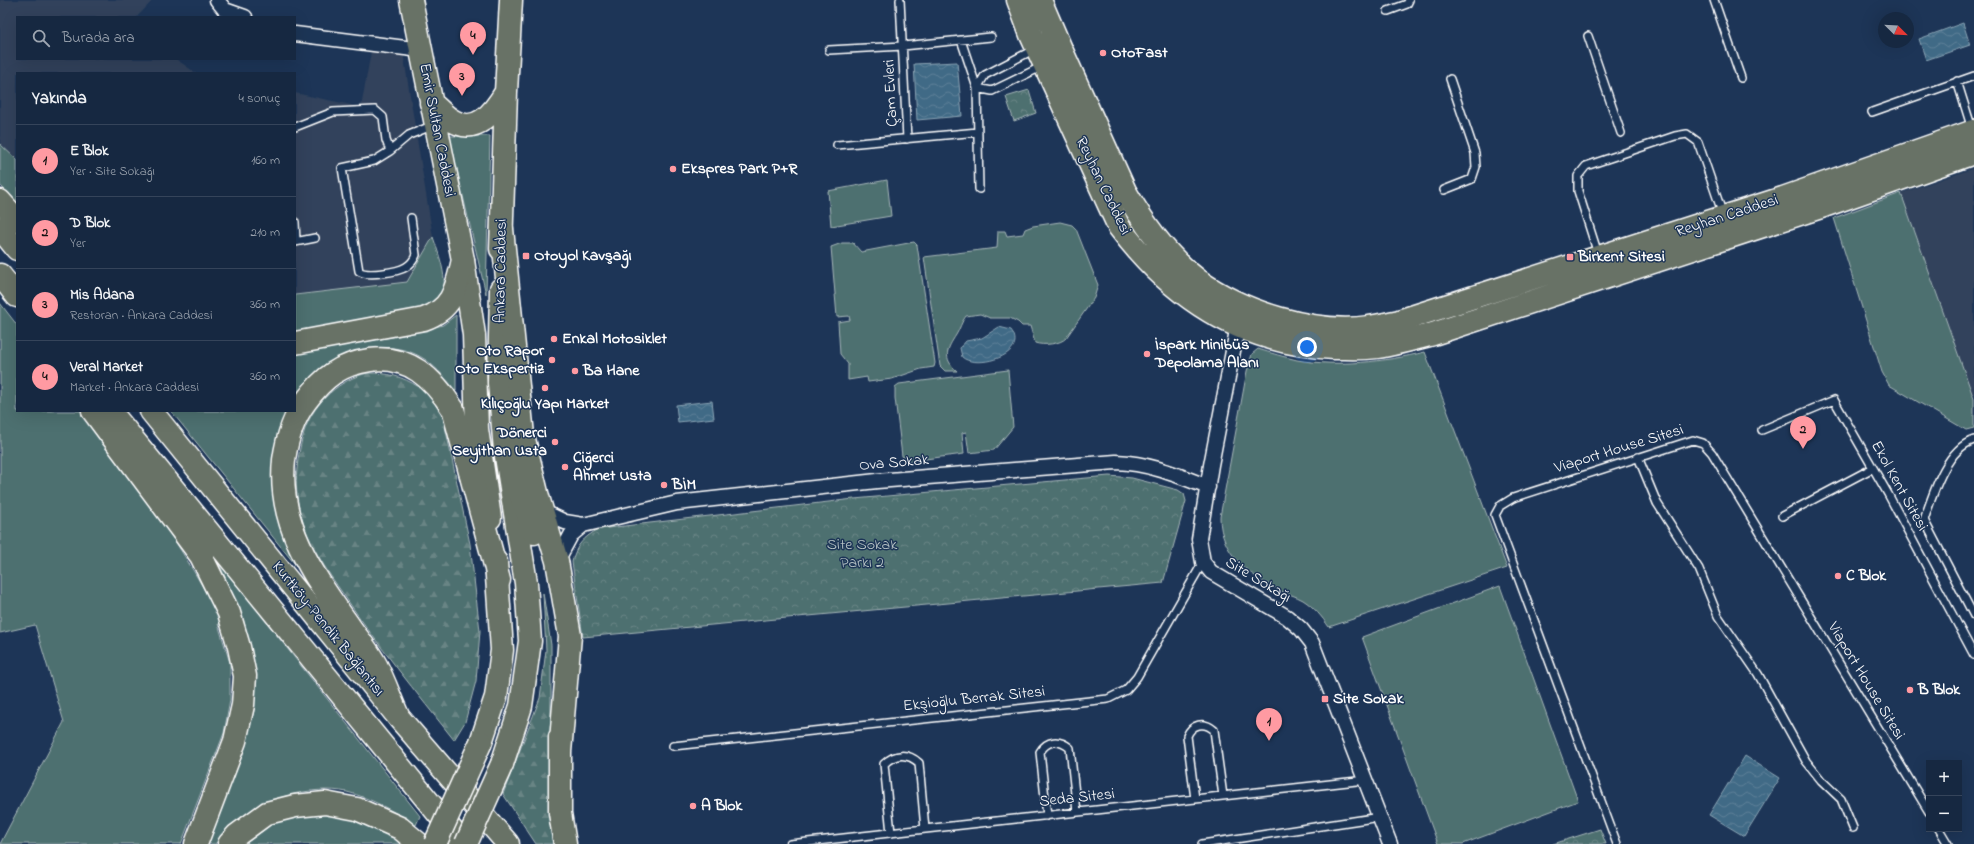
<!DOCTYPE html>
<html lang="tr">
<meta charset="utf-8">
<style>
:root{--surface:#162841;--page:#23344c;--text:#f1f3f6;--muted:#9ea6b1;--line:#35445a;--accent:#ff9aa2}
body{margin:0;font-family:"Indie Flower",sans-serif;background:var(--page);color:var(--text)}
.controls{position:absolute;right:12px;bottom:12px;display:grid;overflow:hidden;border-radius:0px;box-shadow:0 4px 16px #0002}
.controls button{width:36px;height:36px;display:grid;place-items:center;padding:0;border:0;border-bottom:1px solid var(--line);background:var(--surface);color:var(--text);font:20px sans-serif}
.compass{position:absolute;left:1878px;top:12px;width:36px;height:36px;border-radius:50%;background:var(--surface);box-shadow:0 4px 16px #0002;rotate:114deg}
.you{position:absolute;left:1307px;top:347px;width:14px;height:14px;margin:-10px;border:3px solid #fff;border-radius:50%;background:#1a73e8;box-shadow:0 0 0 6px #1a73e833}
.badge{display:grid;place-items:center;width:26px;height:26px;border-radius:50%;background:var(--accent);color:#111;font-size:13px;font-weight:700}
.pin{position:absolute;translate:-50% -33px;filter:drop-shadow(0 1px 2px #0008)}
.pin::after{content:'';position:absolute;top:21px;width:14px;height:12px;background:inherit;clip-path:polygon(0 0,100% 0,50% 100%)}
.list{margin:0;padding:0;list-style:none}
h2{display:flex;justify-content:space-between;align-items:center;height:52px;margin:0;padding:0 16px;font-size:17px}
h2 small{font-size:13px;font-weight:400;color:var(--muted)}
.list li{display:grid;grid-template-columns:26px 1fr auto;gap:12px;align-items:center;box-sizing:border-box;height:72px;padding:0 16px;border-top:1px solid var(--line)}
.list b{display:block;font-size:15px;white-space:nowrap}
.list p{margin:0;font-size:13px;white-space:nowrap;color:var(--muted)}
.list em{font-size:13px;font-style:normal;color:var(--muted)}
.icon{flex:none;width:22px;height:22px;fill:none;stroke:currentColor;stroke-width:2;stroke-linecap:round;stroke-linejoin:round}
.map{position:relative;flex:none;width:1974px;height:844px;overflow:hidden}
.search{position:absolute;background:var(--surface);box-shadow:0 4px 16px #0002;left:16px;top:16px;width:280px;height:44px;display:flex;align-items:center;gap:10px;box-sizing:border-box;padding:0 14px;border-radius:0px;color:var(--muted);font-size:15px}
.panel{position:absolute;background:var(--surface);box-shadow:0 4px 16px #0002;left:16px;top:72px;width:280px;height:340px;border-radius:0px}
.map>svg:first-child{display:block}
</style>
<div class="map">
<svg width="1974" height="844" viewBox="0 0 1974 844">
<defs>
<pattern id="forest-firs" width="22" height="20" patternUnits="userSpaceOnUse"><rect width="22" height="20" fill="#4e6f70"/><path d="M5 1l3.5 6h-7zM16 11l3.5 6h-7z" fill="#698585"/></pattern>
<pattern id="park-crowns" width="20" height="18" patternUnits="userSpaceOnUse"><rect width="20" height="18" fill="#4e6f70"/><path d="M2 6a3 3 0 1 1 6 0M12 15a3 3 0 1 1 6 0" fill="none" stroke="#698585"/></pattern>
<pattern id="water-waves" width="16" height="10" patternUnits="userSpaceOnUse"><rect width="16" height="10" fill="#406a86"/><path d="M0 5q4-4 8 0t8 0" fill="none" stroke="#5d8098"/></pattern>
</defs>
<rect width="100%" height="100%" fill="#1d3557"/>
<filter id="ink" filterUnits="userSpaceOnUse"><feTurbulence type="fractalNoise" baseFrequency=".025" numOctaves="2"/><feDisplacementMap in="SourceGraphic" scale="8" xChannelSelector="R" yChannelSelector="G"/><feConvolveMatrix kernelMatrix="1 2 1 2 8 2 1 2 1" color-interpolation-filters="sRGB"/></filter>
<g filter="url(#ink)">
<path fill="#30425c" d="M0 0H153L137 17H17V59H176L196 73H17V160L0 144Z
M372 46H402L433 237 407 283 295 295V93L361 107Z
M1974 168V399L1901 193Z"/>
<path fill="#4e6f70" stroke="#a6b7b8" d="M449 136H490L486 294Z
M0 144 17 160V203L0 185Z
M887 180 891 216 831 226 828 191Z
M1901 193 1974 399V428L1966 430 1889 385 1882 372 1834 218Z
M1060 222 1072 225 1076 229 1098 285 1094 298 1066 338C1061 344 1043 346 1035 343L1030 326H1022L1018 322 1010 318H990L980 314 966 316C961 322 960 329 956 335 947 349 942 358 957 371H945L940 366 924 257 997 248 998 231H1005L1007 236 1023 234 1025 229 1033 226Z
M433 237C438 252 453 290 437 302 432 305 425 307 420 309L295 335V295L407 282Z
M914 242 917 245 935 363 934 367 921 369 892 379 868 382 867 377 848 380V364L840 354 838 322 850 320 849 316 837 317 831 247 842 243H853L861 252Z
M0 303 17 325V411H84C135 482 187 551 225 629L218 624 230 663V700L224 733 181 844H0L64 722 35 625 0 633Z
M456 315V391C447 380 438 369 426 360 398 341 365 346 336 360 332 362 326 363 323 366 312 374 302 388 295 399V353L404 335 443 325Z
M1258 349C1271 353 1284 357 1297 360 1339 367 1384 362 1425 352L1507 568 1329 627C1322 617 1314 607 1303 600 1296 596 1288 594 1281 591 1250 576 1220 554 1220 517L1247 371 1252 354Z
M1008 370 1013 427 994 450 969 453 966 432 962 433 964 454 910 461 902 456 895 398V387L899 384Z
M171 411H287L279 516 298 568Z
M218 561 420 816 416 825C394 812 372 798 347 792 313 785 266 797 238 820 230 827 223 836 215 844H207L236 771 254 711V665L243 618Z
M1500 586 1578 801 1463 844H1438L1362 637Z
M306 813 341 816 377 826 405 844H245L272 824Z"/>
<path fill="url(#forest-firs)" stroke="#a6b7b8" d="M368 373C389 373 401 376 419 387L423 384 443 417 470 544 480 631 476 681 465 722 454 740C416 692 378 646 344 595 326 570 308 543 300 512 293 485 297 455 305 429 315 402 340 379 368 373Z
M543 593 551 645V833L553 844H536L503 794 540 698 546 650Z"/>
<path fill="url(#park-crowns)" stroke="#a6b7b8" d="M1029 90 1036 113 1014 121 1006 97Z
M1109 476 1132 478 1178 490 1184 494 1186 501 1163 583 583 637 572 562C576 545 584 537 599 529L854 499Z
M1600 829 1606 844H1553Z"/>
<path fill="url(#water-waves)" stroke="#8ca6b6" d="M1963 23 1970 45 1926 60 1919 39Z
M957 62 962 116 917 120 914 64Z
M999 327 1011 330C1030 355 976 370 962 357L960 348 966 341 982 338Z
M712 401 714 418 678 422 676 405Z
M1745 756 1780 778 1744 836 1709 815Z"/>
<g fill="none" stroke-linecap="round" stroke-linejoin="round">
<defs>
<path id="service" d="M900 0 907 139
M1714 0 1741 78
M1388 11 1407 4 1409 0
M1588 36 1621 133
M961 40 977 88 979 189
M829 50 903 46 991 37
M1957 81 1972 129
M977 88 992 91 1043 66
M977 88 985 75 1035 49
M1872 112 1974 76
M295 127 333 112 375 110 383 117 386 140 390 151
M837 145 978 132
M1444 190 1472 179 1476 167 1475 153 1450 79
M411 218 416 255C414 260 411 264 406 267 398 272 366 277 359 271L342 168 374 161 390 151 409 135 434 125
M295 222 296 241
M295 242 315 238
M1598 254 1578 191V176L1586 166 1675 136 1687 134 1698 142 1723 215
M1762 430 1834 400 1888 494 1974 655
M1974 440C1946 449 1933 494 1924 520L1974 616
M1638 457 1657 503 1699 569 1718 616 1758 674 1806 761 1821 780 1841 799 1853 828
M1782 516 1873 468
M673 746 1108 699 1126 690 1137 677 1203 562
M1195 799 1187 736C1192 724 1204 721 1214 730L1223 796
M1047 816 1040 752C1047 740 1059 739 1070 748L1077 812
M1939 829 1948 844
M891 833 884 764C895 753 908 753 919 763L925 829
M790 844 1366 780
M1202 844 1380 817
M1617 844 1495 515 1500 506 1513 498 1693 440 1703 443 1712 453 1929 812"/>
<path id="minor" d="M217 0 225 10 245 17
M295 34 421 50
M1239 320 1211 465 1199 539 1203 562 1211 572 1287 617 1301 629 1312 643 1390 844
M542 511 565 522 583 525 677 503 877 481 1116 462C1149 463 1177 475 1208 487
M557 561 571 535 583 525"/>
<path id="primary" d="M411 0 463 260 474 335 477 429 490 518
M1018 0 1031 35 1119 227C1173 299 1242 344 1334 348 1348 348 1363 349 1377 347 1396 344 1414 339 1433 334L1824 206 1974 153
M1040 0 1061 49 1125 191C1144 224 1168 258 1198 280 1242 312 1315 335 1369 327 1379 326 1389 323 1399 321L1783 198 1974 131
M431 103C438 108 444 115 450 119 476 137 494 112 506 92
M501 249 506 92 511 0
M501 289 499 383 505 450 526 583 530 641 521 706 502 764
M481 742 496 697 502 650 496 562"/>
<path id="motorway" d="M0 201 17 220
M0 228 17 249
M502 229 523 435 538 497 557 561 570 636 560 752
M0 275 17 296
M295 343 424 319C454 308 456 288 463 260
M93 411 201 556 229 613 239 647 245 676 243 705 235 741 196 844
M110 411 463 844
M151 411 399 718 508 844
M505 450 534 533
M399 718C391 701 385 682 376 665 369 652 359 640 350 627 314 576 277 526 284 460 287 438 293 418 306 401 323 378 340 364 370 360 409 355 433 378 453 409L499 580
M560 737V813L565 844
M229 844 237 835 267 813 295 806 325 803 357 809 400 828 419 844"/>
</defs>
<use href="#service" stroke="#fff" stroke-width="10"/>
<use href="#minor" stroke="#fff" stroke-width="17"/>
<use href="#primary" stroke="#fff" stroke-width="25"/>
<use href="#motorway" stroke="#fff" stroke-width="25"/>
<use href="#service" stroke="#1d3557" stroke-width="7"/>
<use href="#minor" stroke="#1d3557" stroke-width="14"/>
<use href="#primary" stroke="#687266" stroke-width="22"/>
<use href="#motorway" stroke="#687266" stroke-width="22"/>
<defs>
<path id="primary-bridge" d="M435 844 481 742
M466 844 502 764"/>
</defs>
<use href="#primary-bridge" stroke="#fff" stroke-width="25" stroke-linecap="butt"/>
<use href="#primary-bridge" stroke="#687266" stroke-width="22"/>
</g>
</g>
<g fill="#ff9aa2" stroke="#1d3557" stroke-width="1.5">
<circle cx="1103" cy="53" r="4"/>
<circle cx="673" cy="169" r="4"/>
<rect x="522" y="252" width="8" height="8" rx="2"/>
<rect x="1566" y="253" width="8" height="8" rx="2"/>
<circle cx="554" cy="339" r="4"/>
<circle cx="1147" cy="354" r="4"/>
<circle cx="552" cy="360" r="4"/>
<circle cx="575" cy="371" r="4"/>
<circle cx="545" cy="388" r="4"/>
<circle cx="555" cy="442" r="4"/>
<circle cx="565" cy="467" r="4"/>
<circle cx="664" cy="485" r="4"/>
<circle cx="1838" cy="576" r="4"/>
<circle cx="1910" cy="690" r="4"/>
<rect x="1321" y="695" width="8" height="8" rx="2"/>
<circle cx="693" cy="806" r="4"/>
</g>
<g text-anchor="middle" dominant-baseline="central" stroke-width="3" stroke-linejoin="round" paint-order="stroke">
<g font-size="16" font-weight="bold" fill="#fff" stroke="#1d3557" text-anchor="start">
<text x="1111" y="53">OtoFast</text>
<text x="681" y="169">Ekspres Park P+R</text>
<text x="534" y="256">Otoyol Kavşağı</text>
<text x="1578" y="257">Birkent Sitesi</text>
<text x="562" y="339">Enkal Motosiklet</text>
<text x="1155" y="345">İspark Minibüs<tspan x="1155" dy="18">Depolama Alanı</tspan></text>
<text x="544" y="351" text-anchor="end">Oto Rapor<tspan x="544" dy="18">Oto Ekspertiz</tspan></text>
<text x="583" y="371">Ba Hane</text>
<text x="545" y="404" text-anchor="middle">Kılıçoğlu Yapı Market</text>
<text x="547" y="433" text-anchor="end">Dönerci<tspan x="547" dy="18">Seyithan Usta</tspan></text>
<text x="573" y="458">Ciğerci<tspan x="573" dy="18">Ahmet Usta</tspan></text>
<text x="672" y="485">BİM</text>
<text x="1846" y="576">C Blok</text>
<text x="1918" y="690">B Blok</text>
<text x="1333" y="699">Site Sokak</text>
<text x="701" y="806">A Blok</text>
</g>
<g font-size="16" fill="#fff" stroke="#1d3557">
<text transform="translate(891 93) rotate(-93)">Çam Evleri</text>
<text transform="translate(437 130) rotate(79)">Emir Sultan Caddesi</text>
<text transform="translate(1103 186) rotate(64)">Reyhan Caddesi</text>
<text transform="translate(1727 216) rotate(-18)">Reyhan Caddesi</text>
<text transform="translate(501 271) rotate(-89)">Ankara Caddesi</text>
<text transform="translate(1619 449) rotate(-17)">Viaport House Sitesi</text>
<text transform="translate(894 463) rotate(-5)">Ova Sokak</text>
<text transform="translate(1899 486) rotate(61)">Ekol Kent Sitesi</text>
<text transform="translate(1258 580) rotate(31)">Site Sokağı</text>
<text transform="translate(328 629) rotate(51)">Kurtköy-Pendik Bağlantısı</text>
<text transform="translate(1866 681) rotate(59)">Viaport House Sitesi</text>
<text transform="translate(974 699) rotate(-6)">Ekşioğlu Berrak Sitesi</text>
<text transform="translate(1077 798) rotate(-6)">Seda Sitesi</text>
</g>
<g font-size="16" fill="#b8c5c6" stroke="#1d3557">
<text x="862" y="545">Site Sokak<tspan x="862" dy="18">Parkı 2</tspan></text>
</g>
</g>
</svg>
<div class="controls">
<button>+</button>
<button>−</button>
</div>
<svg class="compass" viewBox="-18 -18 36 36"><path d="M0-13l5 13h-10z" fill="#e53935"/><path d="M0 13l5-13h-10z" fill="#9ea6b1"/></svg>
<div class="you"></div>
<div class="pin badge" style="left:1269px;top:741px">1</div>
<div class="pin badge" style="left:1803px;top:449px">2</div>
<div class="pin badge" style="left:462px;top:96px">3</div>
<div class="pin badge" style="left:473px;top:55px">4</div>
<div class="search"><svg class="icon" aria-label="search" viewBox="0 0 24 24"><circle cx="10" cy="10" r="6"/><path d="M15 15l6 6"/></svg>Burada ara</div>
<section class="panel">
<h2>Yakında<small>4 sonuç</small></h2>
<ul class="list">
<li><span class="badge">1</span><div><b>E Blok</b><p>Yer · Site Sokağı</p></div><em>160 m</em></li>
<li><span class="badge">2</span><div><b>D Blok</b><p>Yer</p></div><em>210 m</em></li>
<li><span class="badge">3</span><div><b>Mis Adana</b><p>Restoran · Ankara Caddesi</p></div><em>360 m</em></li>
<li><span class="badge">4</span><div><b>Veral Market</b><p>Market · Ankara Caddesi</p></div><em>360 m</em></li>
</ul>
</section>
</div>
